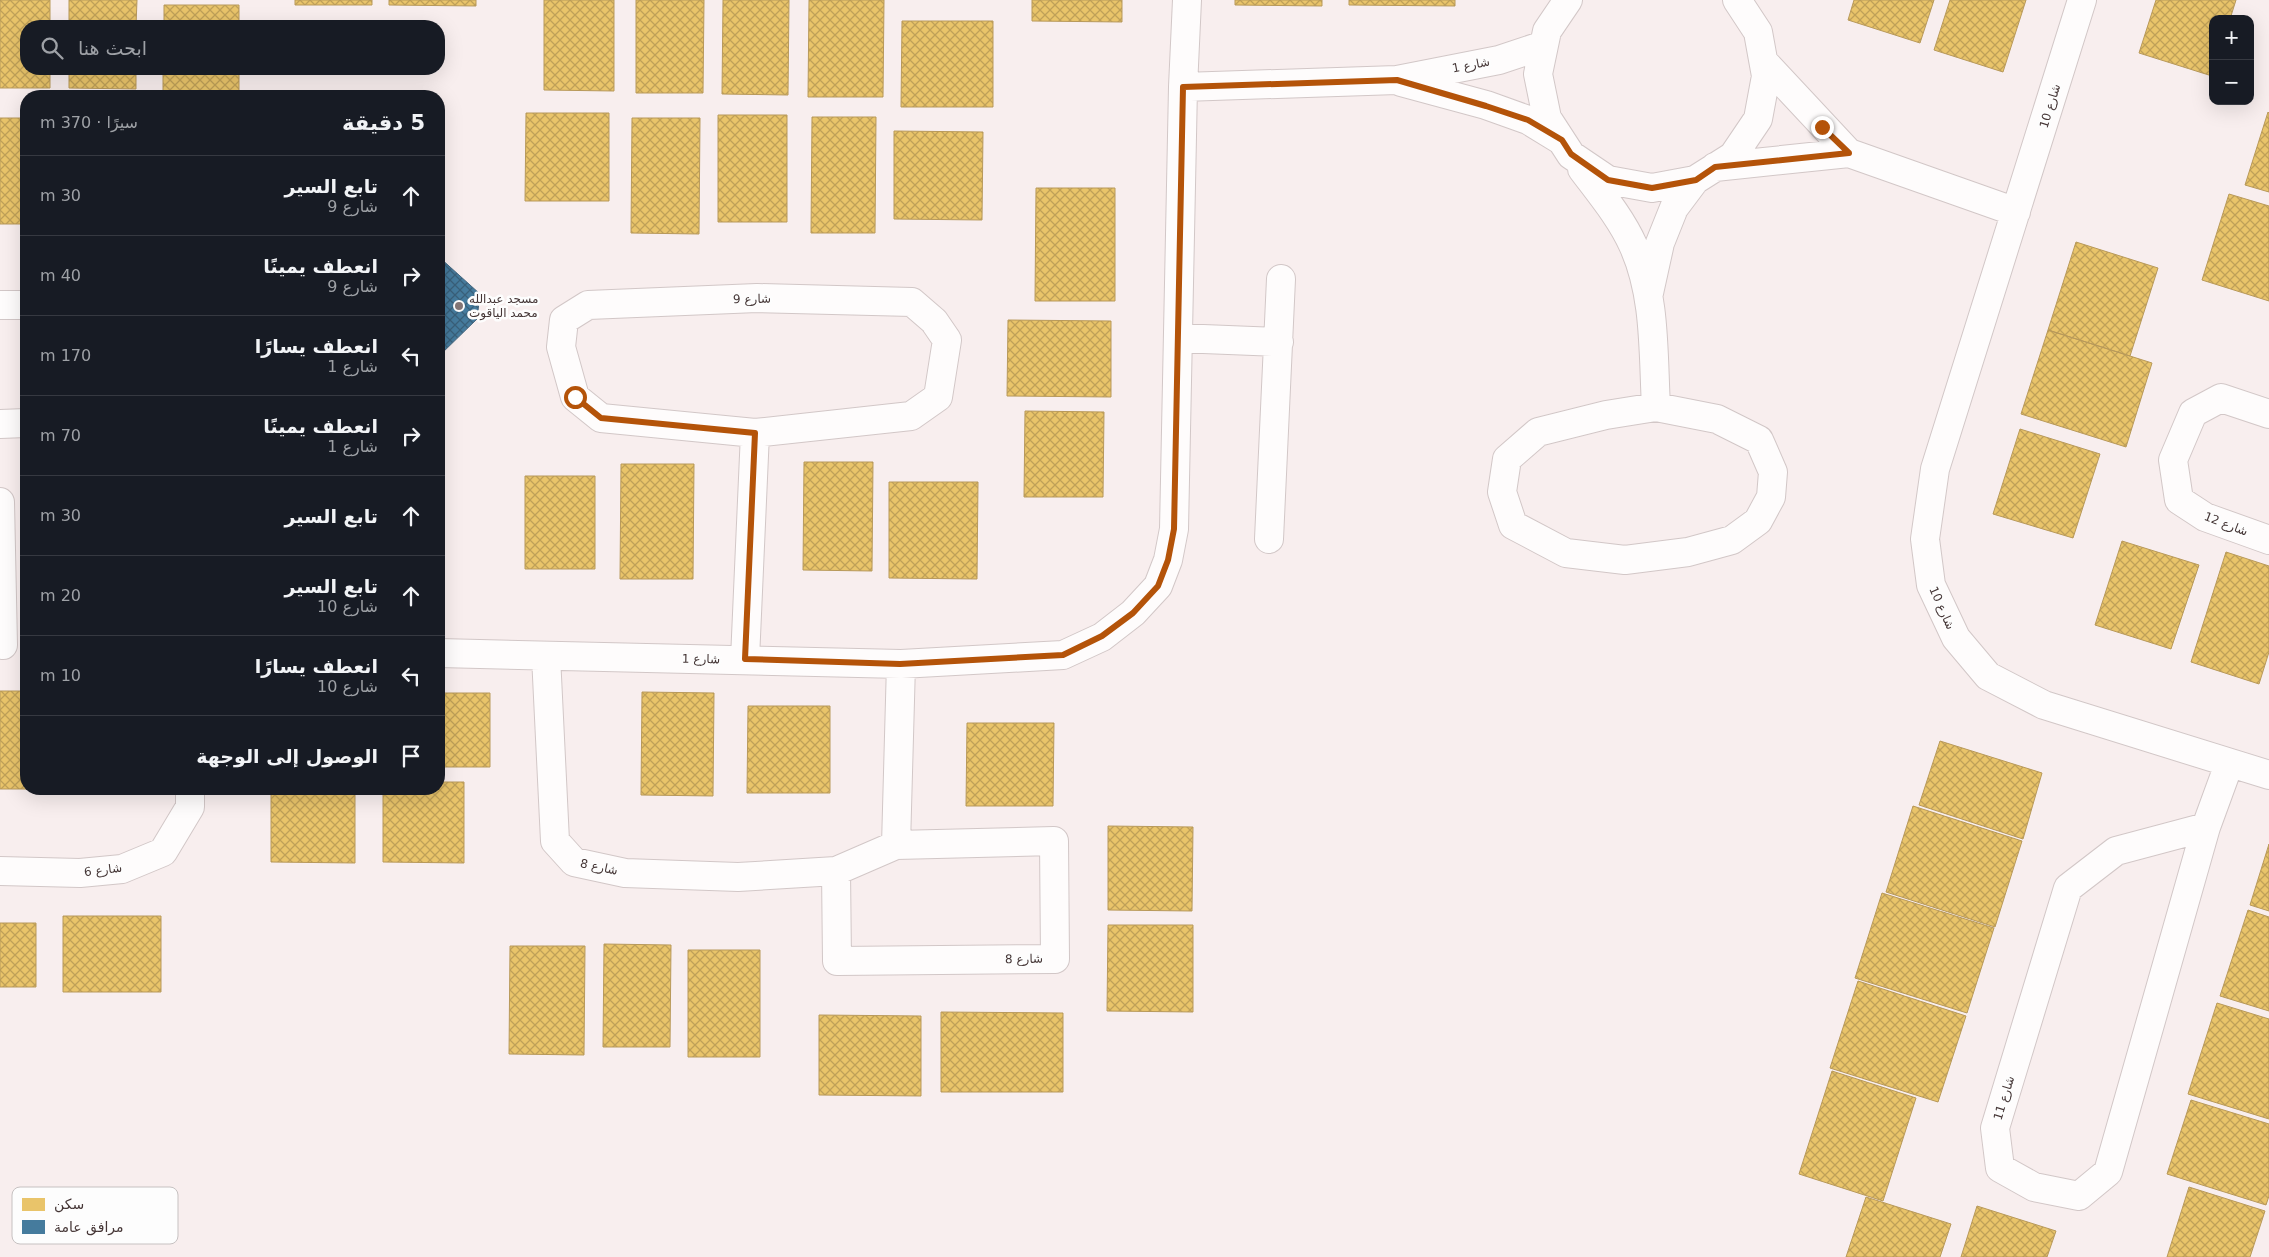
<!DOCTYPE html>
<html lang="ar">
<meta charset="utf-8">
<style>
:root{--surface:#171b24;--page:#242831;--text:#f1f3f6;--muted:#9ea1a6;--line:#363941}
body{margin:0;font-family:"DejaVu Sans",Vazirmatn,sans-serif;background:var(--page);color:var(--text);direction:rtl}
.controls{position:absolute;right:15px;top:15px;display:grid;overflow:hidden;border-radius:10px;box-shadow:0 5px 20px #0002}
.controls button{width:45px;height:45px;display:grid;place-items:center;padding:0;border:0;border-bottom:1px solid var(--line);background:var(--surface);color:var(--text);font:25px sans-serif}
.stop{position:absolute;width:15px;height:15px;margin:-11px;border:4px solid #b45309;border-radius:50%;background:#fff}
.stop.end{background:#b45309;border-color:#fff;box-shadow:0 1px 5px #0008}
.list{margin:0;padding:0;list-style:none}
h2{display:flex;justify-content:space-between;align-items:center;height:65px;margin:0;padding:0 20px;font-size:21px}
h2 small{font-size:16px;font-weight:400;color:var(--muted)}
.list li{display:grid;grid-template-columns:32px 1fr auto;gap:15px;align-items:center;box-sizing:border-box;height:80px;padding:0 20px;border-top:1px solid var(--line)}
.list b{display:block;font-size:19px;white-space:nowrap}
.list p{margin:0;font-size:16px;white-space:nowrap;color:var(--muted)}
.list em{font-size:16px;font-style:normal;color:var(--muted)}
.icon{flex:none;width:28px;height:28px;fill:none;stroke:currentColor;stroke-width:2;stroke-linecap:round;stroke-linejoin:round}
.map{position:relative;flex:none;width:2269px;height:1257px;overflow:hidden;direction:ltr}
.search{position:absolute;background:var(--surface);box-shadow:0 5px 20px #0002;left:20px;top:20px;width:425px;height:55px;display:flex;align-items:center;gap:12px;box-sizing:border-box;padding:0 18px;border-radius:20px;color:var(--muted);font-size:19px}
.panel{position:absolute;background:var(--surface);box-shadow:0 5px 20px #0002;left:20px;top:90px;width:425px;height:705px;border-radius:20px;direction:rtl}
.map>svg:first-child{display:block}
</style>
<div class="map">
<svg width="2269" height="1257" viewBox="0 0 2269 1257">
<defs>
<pattern id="homes-cross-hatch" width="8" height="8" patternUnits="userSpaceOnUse" patternTransform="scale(1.25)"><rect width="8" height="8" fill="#e9c46a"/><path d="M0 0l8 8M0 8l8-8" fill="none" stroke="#bfa058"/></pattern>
<pattern id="public-cross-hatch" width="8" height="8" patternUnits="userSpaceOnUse" patternTransform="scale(1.25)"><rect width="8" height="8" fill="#457b9d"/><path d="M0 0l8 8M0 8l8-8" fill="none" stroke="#39607a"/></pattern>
</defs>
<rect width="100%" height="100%" fill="#f8eeee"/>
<path fill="url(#homes-cross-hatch)" stroke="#b8995a" d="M0 0H50V26H26V69H50V88H0Z
M69 0H137L136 26H69Z
M295 0H372V5H295Z
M389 0H476V6L389 5Z
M544 0H614V91L544 90Z
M636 0H704L703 93H636Z
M723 0H789L788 95 722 94Z
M809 0H884L883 97H808Z
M1032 0H1122V22L1032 21Z
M1235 0H1322V6L1235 5Z
M1349 0H1455V6L1349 5Z
M1854 0H1934L1920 43 1848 20Z
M1950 0H2026L2003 72 1934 50Z
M2156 0H2236L2230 19H2213L2212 76 2139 53Z
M164 5H239V26H164Z
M902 21H993V107H901Z
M69 69H136V89L69 88Z
M163 69H239V95H163Z
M2268 112 2269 113V192L2245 185Z
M526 113H609V201H525Z
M718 115H787V222H718Z
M812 117H876L875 233H811Z
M0 118H26V224H0Z
M632 118H700L699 234 631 233Z
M894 131 983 132 982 220 894 219Z
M1036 188H1115V301H1035Z
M2229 194 2269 206V301L2202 280Z
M2076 242 2158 268 2130 356 2048 330Z
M1008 320 1111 321V397L1007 396Z
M2048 330 2152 363 2126 447 2021 414Z
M1025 411 1104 412 1103 497H1024Z
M2020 429 2100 454 2073 538 1993 514Z
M804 462H873L872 571 803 570Z
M621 464H694L693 579H620Z
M525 476H595V569H525Z
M889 482H978L977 579 889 578Z
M2122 541 2199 565 2171 649 2095 625Z
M2226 552 2269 566V652L2259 684 2191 662Z
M0 691H26V789H74H0Z
M642 692 714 693 713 796 641 795Z
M439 693H490V767H439Z
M748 706H830V793H747Z
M967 723H1054L1053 806H966Z
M1940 741 2042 773 2023 839 1919 805Z
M439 782H464V863L383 862V789H439Z
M271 789H355V863L271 862Z
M1913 806 2022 841 1995 927 1886 892Z
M1108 826 1193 827 1192 911 1108 910Z
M2269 844V911L2250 905Z
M1882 893 1994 928 1967 1013 1855 978Z
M2248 910 2269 917V1011L2220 996Z
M63 916H161V992H63Z
M0 923H36V987H0Z
M1108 925H1193V1012L1107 1011Z
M604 944 671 945 670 1047H603Z
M510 946H585L584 1055 509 1054Z
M688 950H760V1057H688Z
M1858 981 1966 1016 1938 1102 1830 1068Z
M2217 1003 2269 1019V1119L2188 1094Z
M941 1012 1063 1013V1092H941Z
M819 1015 921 1016V1096L819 1095Z
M1832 1071 1916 1098 1883 1201 1799 1174Z
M2191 1100 2269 1124V1196L2266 1205 2167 1174Z
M2189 1187 2265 1211 2250 1257H2167Z
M1866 1197 1951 1224 1940 1257H1846Z
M1977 1206 2056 1231 2047 1257H1961Z"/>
<path fill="url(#public-cross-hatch)" stroke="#45667e" d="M439 257 480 294 477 319 439 356Z"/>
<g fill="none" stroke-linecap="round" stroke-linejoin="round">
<defs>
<path id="minor" d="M1568 0 1547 31 1538 74 1547 118 1571 155 1608 180 1652 188 1695 180 1733 156 1758 119 1766 76 1758 32 1737 0
M2082 0 1935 469 1925 539 1931 585 1956 638 1988 676 2044 705 2269 775
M1764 62 1849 153
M1401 82 1486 105 1528 120 1559 139
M1183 87 1397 80 1499 60 1544 45
M1715 167 1849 153 2016 212
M1582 169C1600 193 1621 218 1633 245 1656 295 1653 353 1656 407
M1649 293 1660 243 1674 208 1695 180
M757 298 912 302 934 321 947 340 938 397 911 416 755 433 601 418 575 397 561 347 564 320 588 305Z
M0 305H26
M1178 338 1279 342
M1656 407 1717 419 1759 440 1773 472 1771 497 1758 521 1732 540 1688 552 1625 560 1566 553 1513 525 1502 492 1507 459 1538 432 1606 415Z
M2269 414 2221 398 2193 413 2173 460 2179 500 2205 517 2269 540
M0 424 26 423
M0 502 3 645
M1269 539 1281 279
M439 653 901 664 1063 655 1102 637 1133 613 1158 586 1168 560 1174 529 1183 87 1187 0
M546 656 555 841 574 862 625 873 738 877 836 871 896 845 901 664
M745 659 755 433
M2206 827 2116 851 2068 888 1995 1128 2000 1168 2034 1187 2079 1196 2108 1172 2206 827 2229 764
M0 871 80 873 122 869 163 852 190 807V789
M836 871 837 961 1055 959 1054 841 896 845"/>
</defs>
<use href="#minor" stroke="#d2c7c7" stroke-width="30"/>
<use href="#minor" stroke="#fefcfc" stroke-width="28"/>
</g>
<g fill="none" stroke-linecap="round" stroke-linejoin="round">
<path stroke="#b45309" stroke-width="6" d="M575 397 601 418 755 433 745 659 900 664 1063 655 1102 636 1133 613 1158 586 1168 560 1174 529 1183 87 1397 80 1486 106 1528 120 1562 140 1571 154 1608 180 1652 188 1696 180 1715 167 1849 153 1822 127"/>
</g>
<circle fill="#847676" stroke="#fdfdfd" stroke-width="2" cx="459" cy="306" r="5"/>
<g text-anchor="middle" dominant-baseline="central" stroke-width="5" stroke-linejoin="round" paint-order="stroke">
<g font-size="12" fill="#453636" stroke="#fdfdfd">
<text transform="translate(1471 65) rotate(-11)">شارع 1</text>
<text transform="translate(2050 106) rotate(-73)">شارع 10</text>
<text transform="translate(752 299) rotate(-1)">شارع 9</text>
<text transform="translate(2226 524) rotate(21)">شارع 12</text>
<text transform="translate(1942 608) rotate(66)">شارع 10</text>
<text transform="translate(701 659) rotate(1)">شارع 1</text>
<text transform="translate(599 867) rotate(12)">شارع 8</text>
<text transform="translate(103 870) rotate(-7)">شارع 6</text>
<text transform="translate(1024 959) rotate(-1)">شارع 8</text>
<text transform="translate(2004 1098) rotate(-73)">شارع 11</text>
</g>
<g font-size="12" fill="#453636" stroke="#fdfdfd" text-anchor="start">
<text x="469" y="299">مسجد عبدالله<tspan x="469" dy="14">محمد الياقوت</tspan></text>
</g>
</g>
<rect x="12" y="1187" width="166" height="57" rx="8" fill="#fdfdfd" stroke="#c6c1c1" stroke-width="1"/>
<rect x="22" y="1198" width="23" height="13" fill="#e9c46a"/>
<rect x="22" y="1220" width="23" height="14" fill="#457b9d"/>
<g font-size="14" fill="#453636">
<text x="54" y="1209">سكن</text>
<text x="54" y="1232">مرافق عامة</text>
</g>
</svg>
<div class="controls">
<button>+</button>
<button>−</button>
</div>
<div class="stop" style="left:575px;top:397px"></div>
<div class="stop end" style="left:1822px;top:127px"></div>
<div class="search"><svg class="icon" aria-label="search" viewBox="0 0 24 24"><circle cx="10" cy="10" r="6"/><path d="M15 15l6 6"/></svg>ابحث هنا</div>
<section class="panel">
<h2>5 دقيقة<small>سيرًا · 370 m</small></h2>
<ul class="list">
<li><svg class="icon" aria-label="ahead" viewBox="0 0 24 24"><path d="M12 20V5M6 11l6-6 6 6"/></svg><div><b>تابع السير</b><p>شارع 9</p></div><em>30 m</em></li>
<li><svg class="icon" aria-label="right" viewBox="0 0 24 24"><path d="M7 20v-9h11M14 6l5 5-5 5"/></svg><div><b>انعطف يمينًا</b><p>شارع 9</p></div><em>40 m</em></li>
<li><svg class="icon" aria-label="left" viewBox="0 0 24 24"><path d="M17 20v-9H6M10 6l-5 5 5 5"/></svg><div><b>انعطف يسارًا</b><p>شارع 1</p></div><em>170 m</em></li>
<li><svg class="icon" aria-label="right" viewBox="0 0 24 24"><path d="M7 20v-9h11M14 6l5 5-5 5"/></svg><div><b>انعطف يمينًا</b><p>شارع 1</p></div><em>70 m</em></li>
<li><svg class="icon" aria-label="ahead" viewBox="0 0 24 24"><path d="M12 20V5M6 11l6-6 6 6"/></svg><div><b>تابع السير</b></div><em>30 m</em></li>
<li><svg class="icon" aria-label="ahead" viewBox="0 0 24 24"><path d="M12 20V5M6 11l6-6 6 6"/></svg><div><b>تابع السير</b><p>شارع 10</p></div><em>20 m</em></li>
<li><svg class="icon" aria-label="left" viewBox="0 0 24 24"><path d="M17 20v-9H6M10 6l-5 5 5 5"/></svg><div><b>انعطف يسارًا</b><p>شارع 10</p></div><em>10 m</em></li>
<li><svg class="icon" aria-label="arrive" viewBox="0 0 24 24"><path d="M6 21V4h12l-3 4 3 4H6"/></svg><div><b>الوصول إلى الوجهة</b></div></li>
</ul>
</section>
</div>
